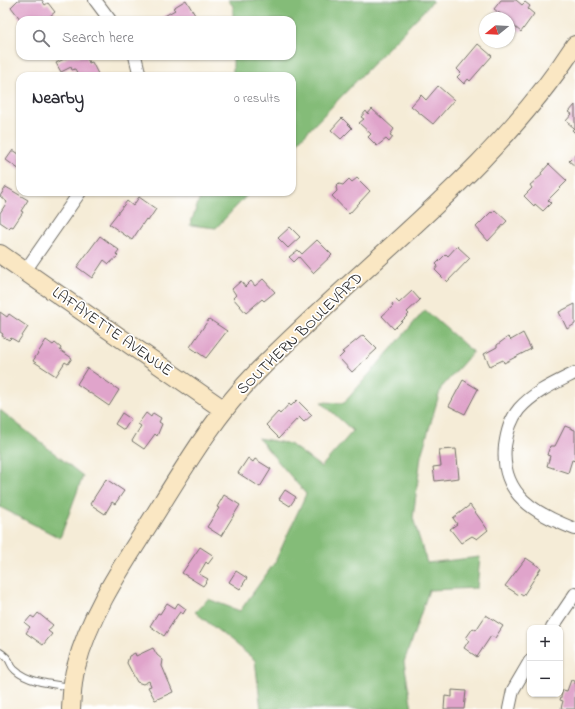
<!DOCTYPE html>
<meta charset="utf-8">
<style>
:root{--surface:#fff;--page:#f7f7f7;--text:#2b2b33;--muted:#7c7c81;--line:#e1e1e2}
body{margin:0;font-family:"Indie Flower",sans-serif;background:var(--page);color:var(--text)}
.controls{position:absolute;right:12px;bottom:12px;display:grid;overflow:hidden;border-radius:8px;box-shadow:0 1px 3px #0004}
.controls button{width:36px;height:36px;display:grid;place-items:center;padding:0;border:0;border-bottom:1px solid var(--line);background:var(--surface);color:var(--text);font:20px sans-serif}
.compass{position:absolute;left:479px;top:12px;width:36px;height:36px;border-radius:50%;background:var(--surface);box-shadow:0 1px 3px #0004;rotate:252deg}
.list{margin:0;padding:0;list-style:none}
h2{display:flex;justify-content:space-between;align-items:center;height:52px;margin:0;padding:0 16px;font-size:17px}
h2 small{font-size:13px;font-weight:400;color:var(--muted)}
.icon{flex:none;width:22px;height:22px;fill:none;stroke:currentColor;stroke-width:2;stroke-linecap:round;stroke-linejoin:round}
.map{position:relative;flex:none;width:575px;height:709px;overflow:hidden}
.search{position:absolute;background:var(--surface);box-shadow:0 1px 3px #0004;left:16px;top:16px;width:280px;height:44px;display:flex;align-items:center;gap:10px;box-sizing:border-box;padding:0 14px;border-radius:12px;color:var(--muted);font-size:15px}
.panel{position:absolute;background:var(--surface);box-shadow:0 1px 3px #0004;left:16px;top:72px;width:280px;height:124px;border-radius:12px}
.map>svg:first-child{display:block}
</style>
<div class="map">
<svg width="575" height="709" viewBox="0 0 575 709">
<rect width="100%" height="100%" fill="#fff"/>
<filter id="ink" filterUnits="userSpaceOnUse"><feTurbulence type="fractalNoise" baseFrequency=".025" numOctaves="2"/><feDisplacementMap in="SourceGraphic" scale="8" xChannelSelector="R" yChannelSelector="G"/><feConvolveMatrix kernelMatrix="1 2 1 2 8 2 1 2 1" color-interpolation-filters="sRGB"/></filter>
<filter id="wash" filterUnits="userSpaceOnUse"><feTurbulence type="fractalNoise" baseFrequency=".012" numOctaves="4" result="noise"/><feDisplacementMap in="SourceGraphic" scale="16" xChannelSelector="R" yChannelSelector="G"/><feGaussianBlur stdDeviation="0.9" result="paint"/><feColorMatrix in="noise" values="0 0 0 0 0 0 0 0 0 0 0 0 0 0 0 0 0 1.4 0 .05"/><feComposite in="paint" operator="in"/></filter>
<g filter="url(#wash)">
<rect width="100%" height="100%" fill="#f5ecd7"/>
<path fill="#84bc78" stroke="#587452" d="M228 0H432L433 1 292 148V76H233V56H292V20H233V6Z
M202 192H250L216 228 190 225Z
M425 310 473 352 441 388 421 456 413 518 427 563 480 557 477 588 429 590 404 662 412 709H261L255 660 195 612 208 599 240 611 275 562 306 494 258 438 290 444 321 467 353 431 321 402 344 403Z
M0 410 83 476 60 538 0 507Z"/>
<g id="blocks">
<path fill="#e0a4cb" d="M18 0H42L45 5 48 3 55 12 45 20H21L11 7Z
M186 0 198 20H163L161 18 175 10 173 8Z
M501 0H516L522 5 525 2 530 6 528 9 534 14 521 32 509 22V18H506L494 9Z
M478 44 492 56 470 81 468 79 464 84 457 77 461 73 457 69Z
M70 56H86L89 63 92 62 99 76H79L75 69 72 70 71 67 61 72 56 63Z
M438 86 454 100 433 124 411 106 421 95 426 100Z
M575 105V133L572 130 574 128 566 121 572 114 569 112Z
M372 109 394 129 390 135 393 137 389 142 386 139 377 146 368 137 371 134 359 123 364 119 361 117 366 111 368 114Z
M342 118 352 128 341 139 331 130Z
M13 150 19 154 20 152V170L6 160Z
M575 155V166L569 161Z
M549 164 567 181 548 200 551 203 543 211 535 204 534 206 524 196 532 188 530 185 542 175 541 173Z
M357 178 370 191 349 214 332 196 337 191 336 187 339 184 343 185 349 179 352 182Z
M6 187 28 200 21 211 23 212 13 227 11 226 9 228 0 222V213L7 202 0 196Z
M139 197 156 209 148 221 146 219 132 240 109 224 127 201 133 206Z
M495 210 507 221 488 241 476 227 491 212 492 213Z
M290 227 300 237 288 248 278 238Z
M100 236 119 250 116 254 118 256 109 264 104 260 92 278 77 267Z
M317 240 332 255 313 273 299 257 294 262 289 257 298 250 302 254Z
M457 246 470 258 447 282 435 270 438 266 436 264 446 254 448 256Z
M263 279 275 292 264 301 262 299 246 313 233 298 236 295 232 289 241 281 245 287 251 281 255 286Z
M412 291 420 300 407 312 409 314 394 329 382 316 393 306 392 304 396 300 399 303Z
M575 304V324L567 329 559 312Z
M0 312 7 317 9 314 28 327 18 342 11 338 9 340 2 336 3 334 0 332Z
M209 319 227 331 206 358 190 347Z
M523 333 531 349 504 363 503 360 490 366 484 354 497 347V345L505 339 508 337 511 340Z
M363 335 377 349 352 372 339 358 344 353 342 352Z
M46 340 53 345 55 343 61 348 60 350 72 358 68 364 65 362 56 376 33 361Z
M87 368 119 390 109 406 77 384Z
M463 380 478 389 465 414 449 406Z
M297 400 312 415 304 422 299 417 279 438 266 425 278 412 280 414 289 404 291 406Z
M122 413 131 419 124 430 115 424Z
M146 413 151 417 153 413 161 418 159 422 162 424 157 436 155 434 144 449 132 441 141 426 138 424Z
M565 426 575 430V461L572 460 568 473 547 466 550 456 547 455 550 446H555Z
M456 449 459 478 435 481 433 467 441 466 439 450Z
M248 458 253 462 255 459 271 469 260 487 238 473Z
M106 479 124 491 115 504 112 502 105 514 90 504Z
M285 490 296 497 290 506 279 499Z
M224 495 240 505 221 536 207 527 219 508 217 507Z
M470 505 488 530 477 539 472 536 461 543 450 529 457 524 453 518Z
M200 547 214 556 208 564 206 562 199 574 208 579 203 586 182 573Z
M526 558 541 568 523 596 520 594 519 595 505 586Z
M236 571 247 578 240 589 229 582Z
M167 603 175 608 178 603 186 609 183 614 180 612 177 616 164 636 150 626 158 613 160 614Z
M38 613 53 625 48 631 52 634 43 645 26 633 30 627 25 623 31 616 34 618Z
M486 615 503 626 495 638 491 636 477 657 464 648 469 640 466 638 473 628 476 630Z
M153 648 157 655 163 660 162 666 173 692 155 700 148 687 151 686 149 681 143 684 137 682 127 663 129 656 135 653 136 656Z
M571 680 575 681V709H564L561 708 563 701 560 700 563 690 567 691Z
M452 690 466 691 464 709H444L445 696 452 697Z"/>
</g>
</g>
<g filter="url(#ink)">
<use href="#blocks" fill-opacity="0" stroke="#726f67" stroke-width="1"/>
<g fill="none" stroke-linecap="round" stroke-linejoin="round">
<defs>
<path id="lane" d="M0 652C13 660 8 664 15 670 29 683 53 684 71 687"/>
<path id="street" d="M95 0 110 20
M135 56 140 76
M25 271 80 192
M575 373C555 383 534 392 519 409 510 420 507 432 505 446 500 495 536 514 575 529
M552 628 575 594
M509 709 513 690 530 661"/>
<path id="secondary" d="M0 254 224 410
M71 709C72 695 72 680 76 667 89 616 119 571 147 527 181 473 213 417 258 371 362 264 493 172 575 45"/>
</defs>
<use href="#lane" stroke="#726f67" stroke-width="8"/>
<use href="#street" stroke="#726f67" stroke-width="14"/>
<use href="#secondary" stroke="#726f67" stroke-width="20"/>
<use href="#lane" stroke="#fff" stroke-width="6"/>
<use href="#street" stroke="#fff" stroke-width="12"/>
<use href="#secondary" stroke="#fae7c3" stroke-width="18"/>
</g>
</g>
<g text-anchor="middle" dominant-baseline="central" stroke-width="3.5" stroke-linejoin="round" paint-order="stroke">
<g font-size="16" fill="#2b2b2b" stroke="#fff">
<text transform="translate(112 332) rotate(35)">LAFAYETTE AVENUE</text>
<text transform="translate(300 334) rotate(-44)">SOUTHERN BOULEVARD</text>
</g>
</g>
</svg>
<div class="controls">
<button>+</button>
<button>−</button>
</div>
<svg class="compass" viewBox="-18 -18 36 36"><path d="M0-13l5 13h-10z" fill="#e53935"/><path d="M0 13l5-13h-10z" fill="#7c7c81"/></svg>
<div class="search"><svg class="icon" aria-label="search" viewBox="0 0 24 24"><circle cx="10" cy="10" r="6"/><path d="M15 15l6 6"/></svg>Search here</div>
<section class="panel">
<h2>Nearby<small>0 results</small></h2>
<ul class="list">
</ul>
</section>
</div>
